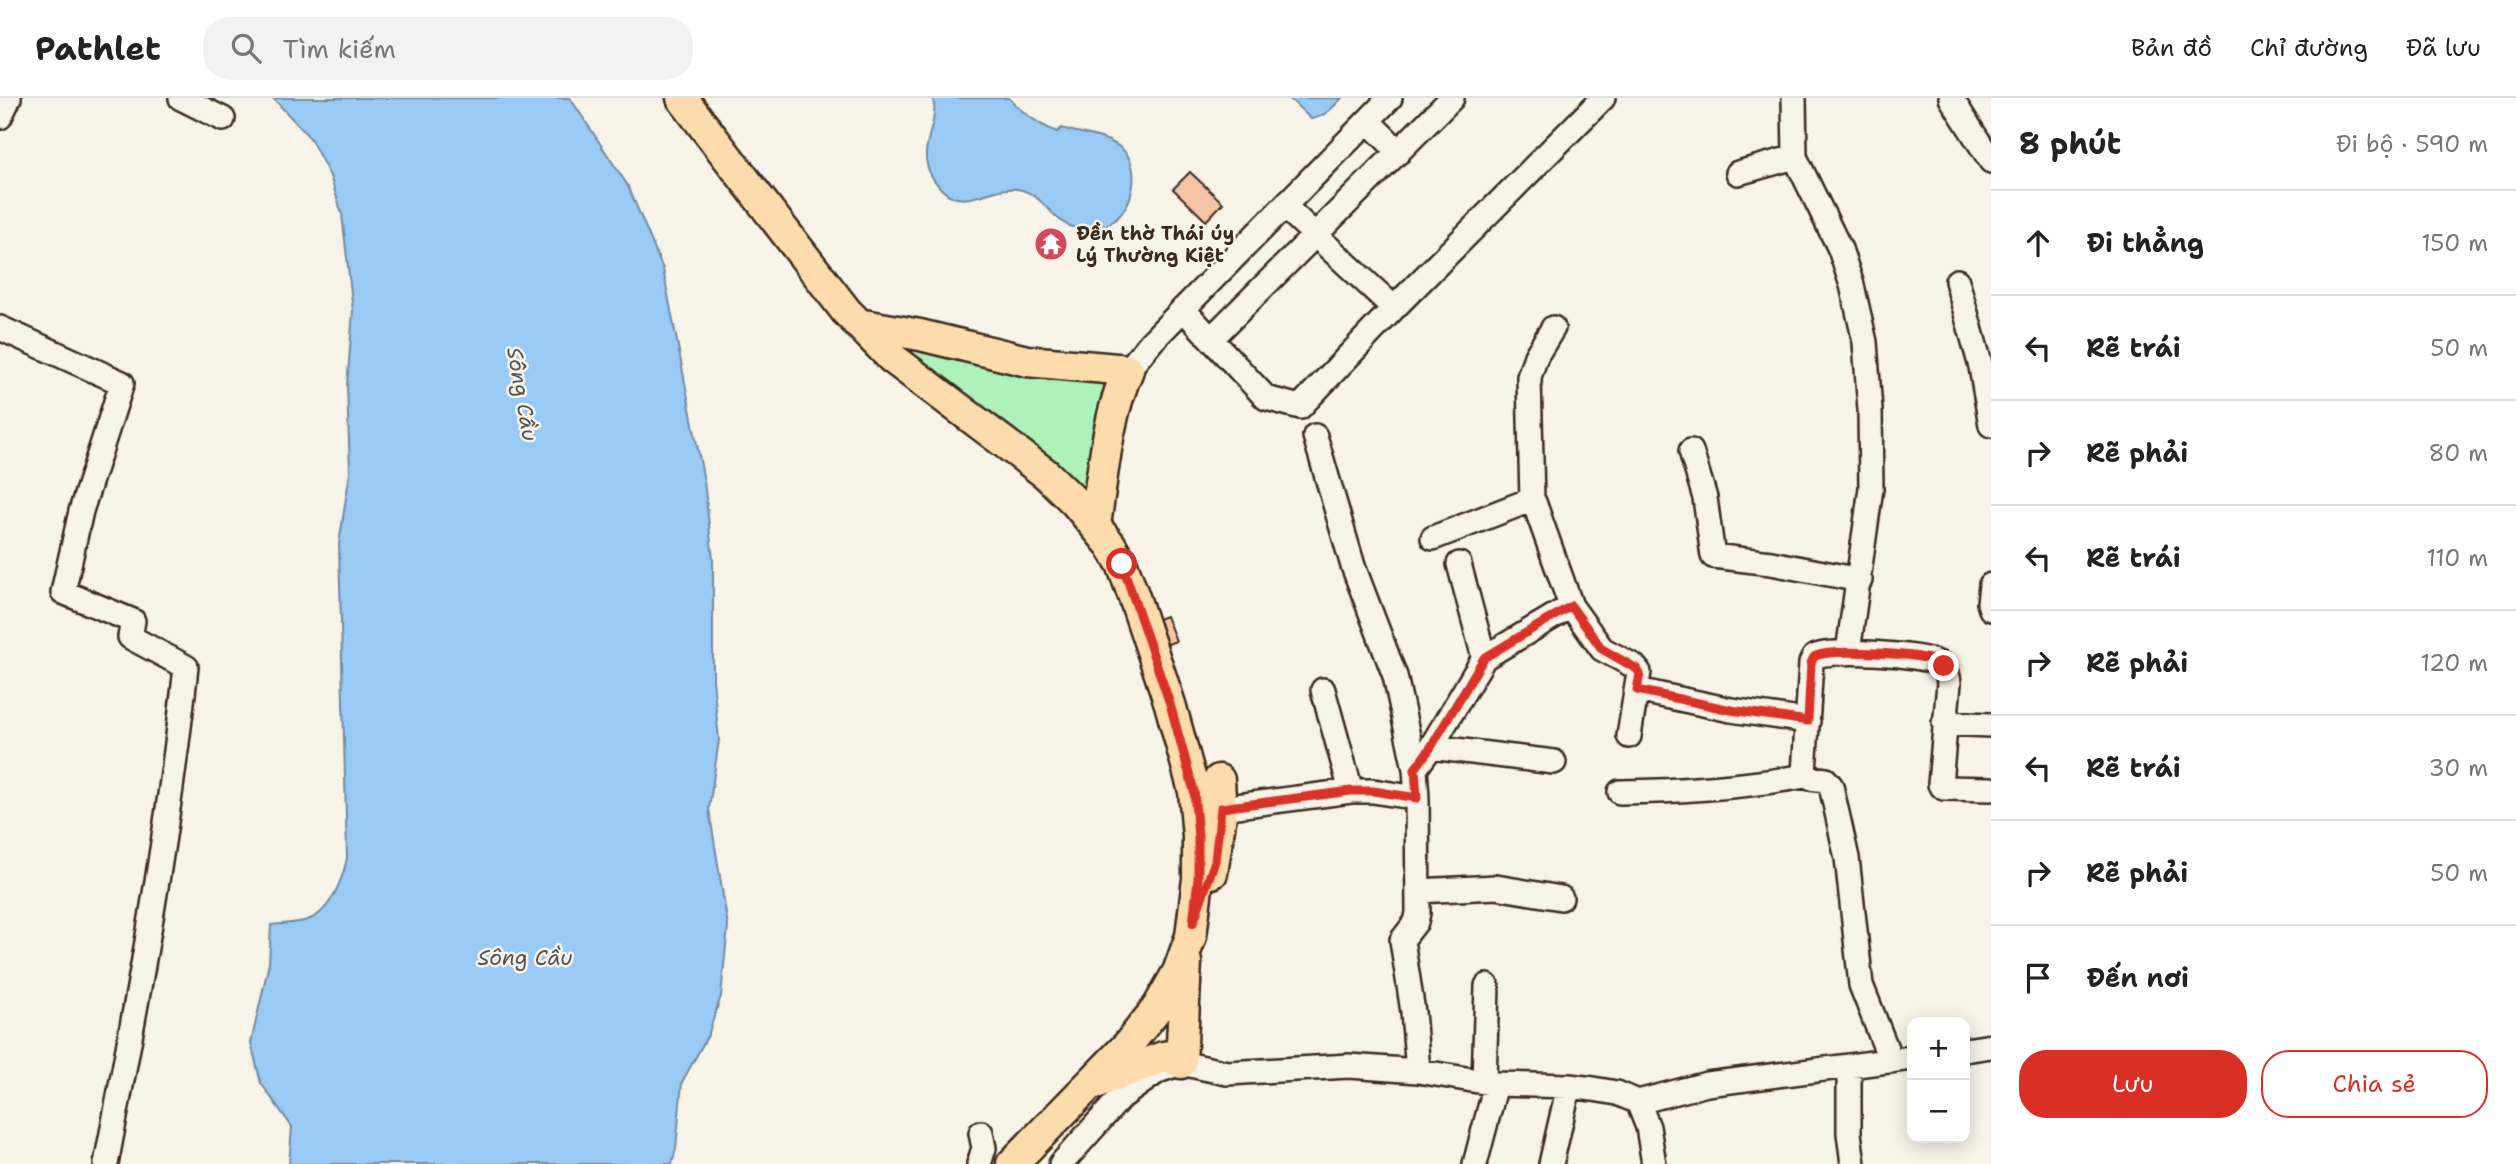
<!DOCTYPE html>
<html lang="vi">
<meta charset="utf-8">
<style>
:root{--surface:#fff;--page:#f2f2f2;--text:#222;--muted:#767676;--line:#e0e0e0;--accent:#d93025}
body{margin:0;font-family:"Shantell Sans",sans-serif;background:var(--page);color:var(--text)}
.controls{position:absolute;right:21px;bottom:21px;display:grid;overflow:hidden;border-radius:14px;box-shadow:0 4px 18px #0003}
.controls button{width:63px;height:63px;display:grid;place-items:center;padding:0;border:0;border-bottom:2px solid var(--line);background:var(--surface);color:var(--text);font:35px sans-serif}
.stop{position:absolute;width:21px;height:21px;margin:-16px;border:5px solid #d93025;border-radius:50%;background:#fff}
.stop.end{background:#d93025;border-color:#fff;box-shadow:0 2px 7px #0008}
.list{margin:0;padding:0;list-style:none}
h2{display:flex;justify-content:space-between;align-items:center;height:91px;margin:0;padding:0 28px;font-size:30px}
h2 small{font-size:23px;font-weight:400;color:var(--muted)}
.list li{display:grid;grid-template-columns:46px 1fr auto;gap:21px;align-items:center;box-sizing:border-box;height:105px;padding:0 28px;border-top:2px solid var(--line)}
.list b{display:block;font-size:26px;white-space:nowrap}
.list em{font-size:23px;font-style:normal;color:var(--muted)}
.actions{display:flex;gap:14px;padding:21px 28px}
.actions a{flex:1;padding:16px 0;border:2px solid var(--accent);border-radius:28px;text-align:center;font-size:24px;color:var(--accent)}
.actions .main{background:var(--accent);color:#fff}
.icon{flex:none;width:38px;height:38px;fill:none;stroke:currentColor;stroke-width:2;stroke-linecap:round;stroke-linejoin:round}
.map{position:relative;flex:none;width:1991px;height:1066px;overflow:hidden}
header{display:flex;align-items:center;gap:42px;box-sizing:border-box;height:98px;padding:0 35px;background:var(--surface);border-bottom:2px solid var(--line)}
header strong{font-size:33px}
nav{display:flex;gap:38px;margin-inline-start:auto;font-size:24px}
.search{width:490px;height:63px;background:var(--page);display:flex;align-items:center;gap:18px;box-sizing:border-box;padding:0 24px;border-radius:28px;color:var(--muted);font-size:26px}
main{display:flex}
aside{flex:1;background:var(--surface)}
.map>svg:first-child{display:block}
</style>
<header>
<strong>Pathlet</strong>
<div class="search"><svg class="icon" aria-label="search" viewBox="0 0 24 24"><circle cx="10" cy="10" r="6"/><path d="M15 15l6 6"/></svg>Tìm kiếm</div>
<nav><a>Bản đồ</a><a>Chỉ đường</a><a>Đã lưu</a></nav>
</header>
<main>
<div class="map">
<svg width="1991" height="1066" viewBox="0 0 1991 1066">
<rect width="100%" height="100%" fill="#f7f3e8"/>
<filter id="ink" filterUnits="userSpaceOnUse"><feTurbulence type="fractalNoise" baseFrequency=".0143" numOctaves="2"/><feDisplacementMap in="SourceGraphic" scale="14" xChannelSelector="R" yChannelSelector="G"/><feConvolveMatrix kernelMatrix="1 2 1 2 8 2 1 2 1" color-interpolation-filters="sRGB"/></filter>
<g filter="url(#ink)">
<path fill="#adf1bc" stroke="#748e6d" stroke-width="2" d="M904 247 1101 282 1106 285 1107 290 1090 394 1080 398 902 251Z"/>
<path fill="#98caf5" stroke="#738a9f" stroke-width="2" d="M273 0H570L628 88 663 171 704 383 713 462V582L719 642 709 711 728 828 721 898 708 937 682 984 676 1051 672 1066H289L292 1029 261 985 251 945 269 865 271 827C283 825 299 826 310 821 331 813 343 780 347 760L339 446 350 374 347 288 353 213 342 116 330 78 310 40Z
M933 0H1009C1023 16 1037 26 1057 34L1062 30C1081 37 1106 37 1122 51 1143 69 1133 113 1110 125 1102 130 1088 131 1078 130 1052 127 1045 95 1017 91 986 87 957 123 931 77 916 50 940 27 933 0Z
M1289 0H1342C1332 10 1325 19 1311 21Z"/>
<path fill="#f4c4a4" stroke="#3b2a1e" stroke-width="2" d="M1190 74 1223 105 1206 123 1173 91Z
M1166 518 1176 543 1160 549 1150 524Z"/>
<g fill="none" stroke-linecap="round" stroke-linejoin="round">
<defs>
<path id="minor" d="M181 0 223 21
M1794 0 1795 59 1840 151 1852 187 1865 244 1870 312 1871 390 1848 554
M1951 0 1991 63
M0 19 9 0
M1368 23 1399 54
M1738 75 1795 59
M1284 108 1394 210
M1957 183 1981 269 1991 327
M1183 211 1266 300 1300 309 1394 210 1603 0
M0 230 122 285 81 413 63 494 133 523 130 539 186 569C168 737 138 901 106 1066
M1211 241 1452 0
M1128 272 1151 244 1390 0
M1315 338 1353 468 1395 578 1415 671
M1691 353 1705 400 1713 458 1771 465 1860 482
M1532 403 1529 279 1536 258 1553 230
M1433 440 1528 403 1534 404 1571 508 1602 551 1634 568 1639 574 1629 638
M1459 466 1484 560
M1991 487 1989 505 1991 511
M1323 592 1351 693
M1637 592 1731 612 1808 623
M1944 625 1991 627
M1431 649 1554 664
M1620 694C1683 693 1743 689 1805 678
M1221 710 1351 693H1373L1417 700
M1418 793 1496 789 1561 800
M1965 952 1991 948
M1891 963 1861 887 1847 760 1831 688 1826 682 1810 680 1804 675 1811 565 1814 559C1829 550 1926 556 1940 566 1947 571 1948 577 1949 585L1940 686 1944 690 1991 691
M1849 968V1035L1853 1066
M1418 973 1413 914 1402 842 1416 824 1418 815 1417 700 1415 671 1431 649 1484 560 1571 508
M1484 983 1487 888
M1638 1004 1648 1029 1654 1066
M979 1066 984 1050 981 1035
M1061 1066 1120 1000 1158 973 1181 965 1227 975 1349 968 1418 973 1496 986 1569 988 1593 991 1617 995 1638 1004 1707 986 1912 960
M1475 1066 1496 986
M1551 1066 1569 988"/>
<path id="major" d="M682 0 846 213 892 260 1046 376 1075 404 1110 446 1122 466 1134 499 1170 606 1194 693 1198 739V781L1191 838 1178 874 1158 909 1127 948 1012 1066
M858 226 920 237 1027 263 1128 272C1107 320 1103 375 1095 427
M1212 775 1221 717 1219 682
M1096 985 1163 959 1169 958 1181 965 1186 864"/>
</defs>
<use href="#minor" stroke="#3b2a1e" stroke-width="28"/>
<use href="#major" stroke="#3b2a1e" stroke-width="35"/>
<use href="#minor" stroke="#f7f3e8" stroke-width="23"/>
<use href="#major" stroke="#fcdcac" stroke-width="30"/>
</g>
</g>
<g fill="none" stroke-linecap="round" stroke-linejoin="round" filter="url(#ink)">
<path stroke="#d93025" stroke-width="9" d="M1122 466 1170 606 1194 693 1198 738V781L1193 825 1215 763 1221 710 1351 693H1373L1417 700 1415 671 1431 649 1484 560 1571 508 1602 551 1637 571 1640 576 1637 592 1731 612 1808 623 1811 565 1814 559C1829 550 1910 556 1929 561 1934 562 1939 565 1944 568"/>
</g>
<defs>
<symbol id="temple-disc" viewBox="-11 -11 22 22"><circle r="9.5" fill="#d1495b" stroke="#f7f3e8"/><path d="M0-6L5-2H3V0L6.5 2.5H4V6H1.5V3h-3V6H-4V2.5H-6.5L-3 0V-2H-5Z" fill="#fff"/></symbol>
</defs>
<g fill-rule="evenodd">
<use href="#temple-disc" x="1032" y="127" width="38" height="38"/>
</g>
<g text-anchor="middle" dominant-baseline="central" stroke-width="5" stroke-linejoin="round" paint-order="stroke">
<g font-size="19" font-weight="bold" fill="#3b2a1e" stroke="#f7f3e8" text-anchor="start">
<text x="1076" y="135">Đền thờ Thái úy<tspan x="1076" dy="22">Lý Thường Kiệt</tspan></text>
</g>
<g font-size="21" font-style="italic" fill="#525254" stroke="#f7f3e8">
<text transform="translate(522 296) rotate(80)">Sông Cầu</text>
<text x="525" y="860">Sông Cầu</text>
</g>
</g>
</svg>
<div class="controls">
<button>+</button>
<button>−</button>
</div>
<div class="stop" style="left:1122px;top:466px"></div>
<div class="stop end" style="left:1944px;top:568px"></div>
</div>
<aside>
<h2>8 phút<small>Đi bộ · 590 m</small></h2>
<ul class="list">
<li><svg class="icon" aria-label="ahead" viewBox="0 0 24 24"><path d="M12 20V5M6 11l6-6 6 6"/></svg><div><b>Đi thẳng</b></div><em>150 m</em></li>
<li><svg class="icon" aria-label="left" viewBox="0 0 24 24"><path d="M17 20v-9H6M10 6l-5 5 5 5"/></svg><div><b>Rẽ trái</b></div><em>50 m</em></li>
<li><svg class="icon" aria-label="right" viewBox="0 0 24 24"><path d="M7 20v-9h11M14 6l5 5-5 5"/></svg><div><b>Rẽ phải</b></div><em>80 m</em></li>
<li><svg class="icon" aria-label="left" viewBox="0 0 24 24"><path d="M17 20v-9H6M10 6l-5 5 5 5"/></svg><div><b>Rẽ trái</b></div><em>110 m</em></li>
<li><svg class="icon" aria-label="right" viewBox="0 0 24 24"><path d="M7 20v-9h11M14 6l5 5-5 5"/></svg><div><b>Rẽ phải</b></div><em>120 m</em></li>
<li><svg class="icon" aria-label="left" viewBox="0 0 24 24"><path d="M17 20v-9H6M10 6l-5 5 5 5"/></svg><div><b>Rẽ trái</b></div><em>30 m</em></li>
<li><svg class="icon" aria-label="right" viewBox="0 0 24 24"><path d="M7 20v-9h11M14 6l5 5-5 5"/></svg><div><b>Rẽ phải</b></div><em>50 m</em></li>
<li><svg class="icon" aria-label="arrive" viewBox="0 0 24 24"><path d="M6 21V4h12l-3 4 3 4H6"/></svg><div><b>Đến nơi</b></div></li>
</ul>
<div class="actions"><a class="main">Lưu</a><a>Chia sẻ</a></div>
</aside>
</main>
